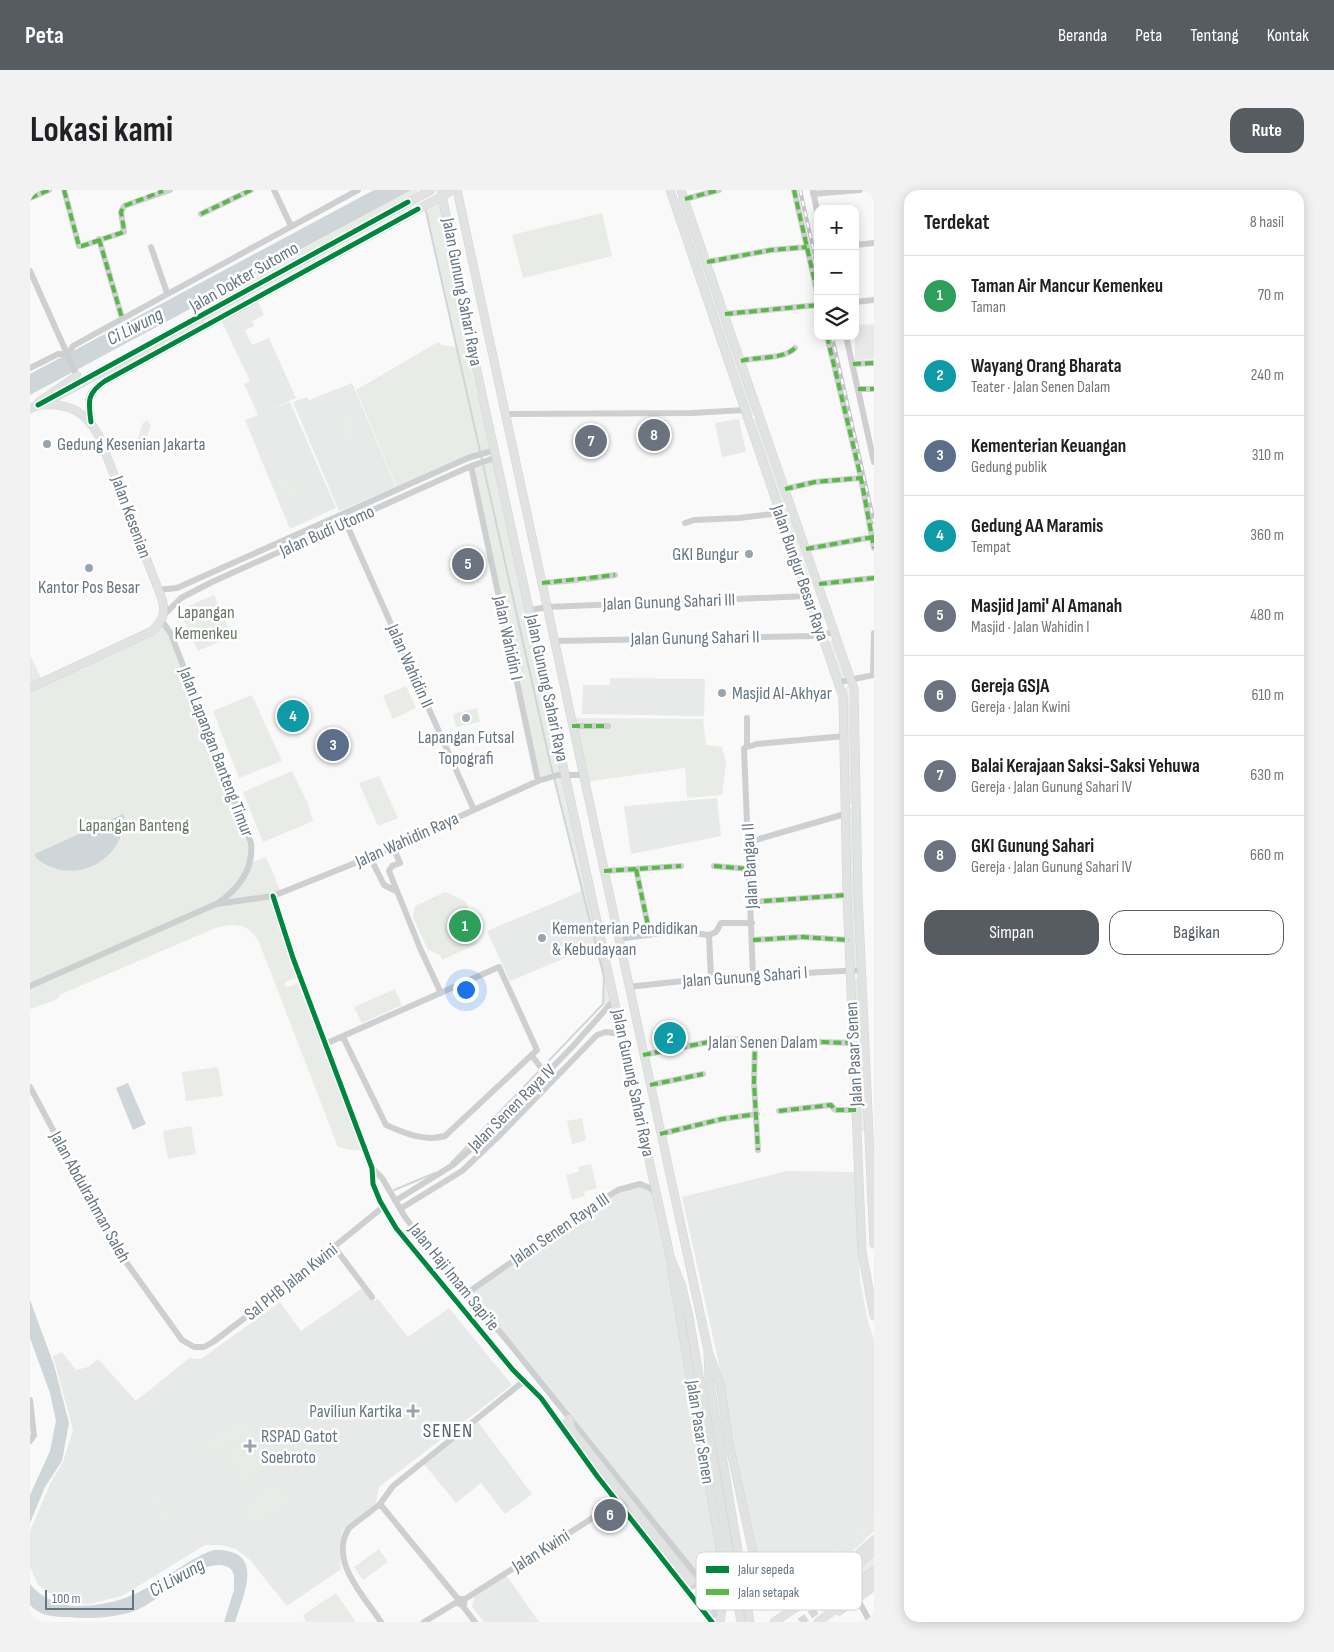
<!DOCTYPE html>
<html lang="id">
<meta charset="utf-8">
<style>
:root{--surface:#fff;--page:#f2f2f2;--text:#202124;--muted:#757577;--line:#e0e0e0;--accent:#565c61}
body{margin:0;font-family:"Sofia Sans Condensed",sans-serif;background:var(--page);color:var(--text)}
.controls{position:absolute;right:15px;top:15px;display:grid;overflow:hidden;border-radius:10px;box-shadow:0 2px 12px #0003}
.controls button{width:45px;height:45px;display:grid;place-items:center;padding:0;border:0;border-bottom:1px solid var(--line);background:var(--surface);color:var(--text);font:25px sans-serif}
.scale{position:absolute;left:15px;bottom:12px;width:89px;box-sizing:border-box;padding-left:5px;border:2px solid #657683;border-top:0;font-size:14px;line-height:18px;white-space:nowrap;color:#657683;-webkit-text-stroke:4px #fff;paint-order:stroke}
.you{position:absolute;left:435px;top:799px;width:18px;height:18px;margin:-12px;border:4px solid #fff;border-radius:50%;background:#1a73e8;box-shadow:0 0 0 8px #1a73e833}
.badge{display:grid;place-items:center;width:32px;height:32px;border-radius:50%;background:var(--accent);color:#fff;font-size:16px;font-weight:700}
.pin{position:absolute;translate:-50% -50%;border:2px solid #fff;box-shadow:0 1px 5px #0006}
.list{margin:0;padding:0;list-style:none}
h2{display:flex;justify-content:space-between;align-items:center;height:65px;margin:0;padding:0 20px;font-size:21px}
h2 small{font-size:16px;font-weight:400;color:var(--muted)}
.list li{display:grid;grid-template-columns:32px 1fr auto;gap:15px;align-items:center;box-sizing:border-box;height:80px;padding:0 20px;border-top:1px solid var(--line)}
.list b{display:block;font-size:19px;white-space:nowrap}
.list p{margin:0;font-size:16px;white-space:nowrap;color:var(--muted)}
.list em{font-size:16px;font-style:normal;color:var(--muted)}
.actions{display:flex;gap:10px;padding:15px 20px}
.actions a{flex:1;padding:11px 0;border:1px solid var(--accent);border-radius:15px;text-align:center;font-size:18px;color:var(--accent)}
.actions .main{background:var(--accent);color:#fff}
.icon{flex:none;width:28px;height:28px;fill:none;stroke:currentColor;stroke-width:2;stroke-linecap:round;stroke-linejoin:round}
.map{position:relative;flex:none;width:844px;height:1432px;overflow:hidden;border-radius:15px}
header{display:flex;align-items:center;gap:30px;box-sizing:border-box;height:70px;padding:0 25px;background:var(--accent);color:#fff}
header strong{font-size:24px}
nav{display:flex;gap:28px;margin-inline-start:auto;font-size:18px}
.intro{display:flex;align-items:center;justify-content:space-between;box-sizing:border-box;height:120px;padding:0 30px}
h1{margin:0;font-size:35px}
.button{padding:12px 22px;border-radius:15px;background:var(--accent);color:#fff;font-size:18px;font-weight:700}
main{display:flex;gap:30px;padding:0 30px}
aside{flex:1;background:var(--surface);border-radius:15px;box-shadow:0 2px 12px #0003}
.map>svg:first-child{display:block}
</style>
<header>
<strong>Peta</strong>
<nav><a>Beranda</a><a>Peta</a><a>Tentang</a><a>Kontak</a></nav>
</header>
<div class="intro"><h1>Lokasi kami</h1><a class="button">Rute</a></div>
<main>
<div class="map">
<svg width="844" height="1432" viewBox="0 0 844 1432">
<rect width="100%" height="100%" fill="#f9f9f9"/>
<path fill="#e8e9e9" d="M228 112 234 125 222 131 224 136 215 140 222 155 239 148 266 208 238 221 260 212 306 318 260 339 215 230 228 225 214 194 220 191 191 130Z
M844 134V169L825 170V135Z
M322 193 366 297 309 321 263 212 277 207 279 210Z
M709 229 716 262 692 267 685 233Z
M0 465 13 492 0 498Z
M580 488 675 489 674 526 552 524 553 495H580Z
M687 608 691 646 601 664 594 616Z
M552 701 566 755 480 791 457 741Z
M757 981 825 982 830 1090 838 1132 844 1149V1341L809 1374 760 1395 739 1391 729 1380 688 1170 652 1007Z
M610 994 628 1005 696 1392 692 1417 436 1104 588 1000Z
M334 1097 344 1111 348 1109 378 1147 419 1118 482 1195 349 1297 346 1313 312 1341 309 1358 311 1379 257 1416 219 1369 206 1359 192 1355H175L92 1406 59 1414 33 1412 8 1395 0 1377V1341L20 1294 33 1272 43 1240 23 1166 32 1162 46 1180 58 1177 68 1169 106 1211 159 1168 171 1169 250 1112 271 1141Z
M448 1232 502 1304 475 1324 451 1293 426 1313 394 1274Z
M476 1385 509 1432H454L442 1417 445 1405Z"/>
<path fill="#e8ebe6" d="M380 0H388L376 13 176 124 171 115Z
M413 6 446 176 441 177 447 206 453 205 465 260 368 300 326 200 408 152 412 155 426 157 395 16Z
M650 7 725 225 720 226 646 9Z
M572 23 582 66 493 88 482 45Z
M319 222 328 246 315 251 306 227Z
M726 228 781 392 778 393 721 230Z
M117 230 121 235 114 256 109 258 106 253 113 233Z
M467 267 585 809 577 818 573 814 574 787 524 586 508 591 441 276Z
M259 282 269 306 255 311 246 287Z
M184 405 202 446 168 461 149 420Z
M129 435 137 438 221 653V673L236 667 251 702 243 706 270 786 256 792 254 796 258 797 272 791 334 960H322L308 957 229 752C217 731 201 732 181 740L31 804 26 810 0 819V498Z
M803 450 815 486 810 489 797 452Z
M376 496 386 518 363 529 353 506Z
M818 496 822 543V614H818L815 498Z
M222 505 252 571 209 588 183 521Z
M447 518 450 532 426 537 423 524Z
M540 528 673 529 676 555 692 557 696 573 692 605 657 608 655 578 554 592Z
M262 581 278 614 283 631 233 652 213 602Z
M349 586 368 628 348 636 329 593Z
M818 617H823L827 776H822Z
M415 702 435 711 450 741 446 750 447 754 412 770 410 765 398 760 383 727 385 716Z
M823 788H828L832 844H826Z
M365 799 372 815 332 833 324 817Z
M188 877 193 906 156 911 152 882Z
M828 895H833L835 941H830Z
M552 928 556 950 542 954 537 931Z
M161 936 166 964 138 969 133 941Z
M561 974 567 998 554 1002 555 1006 542 1010 536 985 549 982 548 977Z
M211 1226 226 1245 178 1264 164 1266 161 1262Z
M223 1250 234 1265 231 1267 237 1275 201 1301 196 1295 210 1285 193 1263Z
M246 1291 261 1311 226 1338 211 1318Z
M126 1304 145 1329 137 1335 118 1310Z
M844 1325V1334L839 1339 840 1344 827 1358 826 1341Z
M811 1353 812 1371C804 1378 795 1378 786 1381 776 1384 770 1391 760 1395L763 1388C781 1379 803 1371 811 1353Z
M349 1359 358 1372 333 1390 324 1377Z
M844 1363V1380L803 1409 797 1402Z
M675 1402 688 1419 684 1426 679 1425 666 1408Z
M306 1403 326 1432H276L273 1425Z"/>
<path fill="#ced6d9" d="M344 0H381L0 205V184Z
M93 624C96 629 94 637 92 643 80 679 36 693 6 668L5 664Z
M98 893 116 934 103 940 86 898Z
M0 1110 24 1175 39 1233 32 1271 15 1297 0 1333V1305L20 1261 26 1231 20 1203 0 1148Z
M184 1360C235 1359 215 1401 205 1432H194L204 1400V1385L201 1379C177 1361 130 1411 107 1420 86 1428 61 1429 38 1427 24 1427 10 1426 0 1415V1394C11 1408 29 1416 47 1416 85 1416 109 1404 140 1384 154 1375 168 1365 184 1360Z"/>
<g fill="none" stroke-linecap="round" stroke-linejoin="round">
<path stroke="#ced6d9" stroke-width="2" d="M395 17 520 572 574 787 573 814 421 973
M364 1000 405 983"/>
<path stroke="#d4d8dc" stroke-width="8" stroke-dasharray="8 4" stroke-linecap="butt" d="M661 1391 692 1432
M770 1432 803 1409"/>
<defs>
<path id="major" d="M411 0 442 158 640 1066 652 1097 659 1127 711 1432
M427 0 678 1160 679 1189 720 1432
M640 0 813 507 817 705 832 1062 844 1126
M651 0 824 499 828 705 844 1054
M9 212 47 186
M0 219 26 207 401 0
M61 232C58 211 57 203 75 191L423 0
M0 498 122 441C133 431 136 423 132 409L69 246C56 223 41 213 13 215
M641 1075 696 1392 690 1432
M679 1164 690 1194 699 1252 728 1386 734 1394 748 1402 806 1381
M539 1229 541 1239
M531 1234 541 1239 661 1391
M803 1409 844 1381
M766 1412 820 1372 844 1350
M809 1421 840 1399
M744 1432 822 1380 844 1360
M788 1432 844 1390"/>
</defs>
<use href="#major" stroke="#d5d6d7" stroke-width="9"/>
<path stroke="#cecfd0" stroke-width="6" d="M34 0 49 56H52L94 42 91 22 94 16 140 0
M244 0 261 36
M764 0 788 106
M783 1 788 26
M783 4 830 0
M0 8 19 0
M655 9 689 0
M171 24 221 0
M69 49 92 128
M825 55 844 53
M121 57 137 103
M677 72 741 60 777 57
M0 81 47 186
M825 112 844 110
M695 124 788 115
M797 146 831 288 844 358
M816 146 844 272
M38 164 43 156 70 141 328 0
M711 171C728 166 753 170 765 158
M823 174 844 173
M0 178 28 164H38
M828 199H844
M476 224 662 223 715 220
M441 276 508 591
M755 299 785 292 831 288
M316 333 444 620
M655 333 664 330 709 328 750 323
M776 359 843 347
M557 389 585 385
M512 393 547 390
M789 394 844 388
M128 400 147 398 438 268 465 260
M500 420 518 417 778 406
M134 425 151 408 182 392 441 276 467 267
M132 431 141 444 221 653C224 680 208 699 188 713
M524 451 785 446 805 442
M843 485 844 443
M809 492 844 485
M717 528V556
M542 536H578
M719 652 815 624
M363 657 370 673 362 676 359 681 390 758 411 803
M340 667 354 695 366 701
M684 676 720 679
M606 679 620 745
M574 681 651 676
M243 706 263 768 342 978 343 994 350 1011 366 1038 483 1180 511 1208 567 1286 682 1432
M722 712 817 705
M679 745 681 788
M588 749 646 741 679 745 686 742 691 733H722
M723 750 773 747 819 750
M723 786 714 558 727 554 815 546
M0 796 186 714 243 706 340 667 508 591 528 585H553
M598 797 681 788 832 780
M725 850 724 893 728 960
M295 854 469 777 507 860 415 946C394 952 375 943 356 935L313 847
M613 865 694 849 823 853
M502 866 516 884
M620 895 673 884
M0 897 86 1058 152 1150 164 1157H174L183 1152 241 1108 353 1017
M749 921 801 915 805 920H826
M630 944 692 929 727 924
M342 978 352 988 375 1027 408 1070 475 1148 692 1417
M365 1011 423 975 463 939 543 856 585 809
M370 1019 432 981 470 945 567 845 576 842 592 844
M305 1058 342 1107
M436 1104 554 1021 588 1000 610 994 620 998 627 1005
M0 1210 2 1228H0
M0 1251 4 1245 2 1228
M350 1314 428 1409 429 1414H434L435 1409H428
M827 1408 840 1432
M435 1409 588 1312
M432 1415 445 1432
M351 1432C334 1406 298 1370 319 1338L350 1314 363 1296 494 1191
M394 1432 427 1412"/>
<use href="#major" stroke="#e1e2e2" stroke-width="8"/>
<defs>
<path id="rail" d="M770 0 788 80
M802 146 844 332"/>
</defs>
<use href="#rail" stroke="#c3c5c6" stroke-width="4"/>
<use href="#rail" stroke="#fff" stroke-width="2" stroke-dasharray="5.5" stroke-linecap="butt"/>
<path stroke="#58b947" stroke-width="4" stroke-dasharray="8 4" stroke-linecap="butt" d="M34 0 49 56H52L91 43 94 40 91 22 94 16 133 1
M764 0 788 106
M0 8 19 0
M655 9 689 0
M171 24 221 0
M69 49 92 128
M677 72 741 60 777 57
M695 124 788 115
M797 146 831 288 844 358
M711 171C728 166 753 170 765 158
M823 174 844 173
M828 199H844
M755 299 785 292 831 288
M776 359 843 347
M512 393 585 385
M789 394 844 388
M542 536H578
M684 676 720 679
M606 679 620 745
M574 681 651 676
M722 712 817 705
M723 750 773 747 819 750
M725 850 724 893 728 960
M613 865 694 849 823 853
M620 895 673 884
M749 921 801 915 805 920H826
M630 944 692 929 727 924
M840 1432 844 1430"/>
<defs>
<path id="cycleway" d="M8 215 378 12
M61 232C58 211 57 203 75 191L388 19
M243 706 263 768 342 978 343 994 350 1011 366 1038 483 1180 511 1208 567 1286 682 1432"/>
</defs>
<use href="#cycleway" stroke="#fff" stroke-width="8"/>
<use href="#cycleway" stroke="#00873e" stroke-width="5"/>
</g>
<g fill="#99a4ac" stroke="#fff" stroke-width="2">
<circle cx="17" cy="254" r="5"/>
<circle cx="719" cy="364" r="5"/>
<circle cx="59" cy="378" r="5"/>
<circle cx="692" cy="503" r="5"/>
<circle cx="436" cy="528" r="5"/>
<circle cx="512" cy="748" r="5"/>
<path d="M380.5 1213.5h5v5h5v5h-5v5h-5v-5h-5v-5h5z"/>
<path d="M217.5 1248.5h5v5h5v5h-5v5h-5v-5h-5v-5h5z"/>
</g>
<g text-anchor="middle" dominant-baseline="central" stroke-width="5" stroke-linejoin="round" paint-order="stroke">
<g font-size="18" fill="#657683" stroke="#fff">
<text transform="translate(214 87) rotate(-30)">Jalan Dokter Sutomo</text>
<text transform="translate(432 102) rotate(79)">Jalan Gunung Sahari Raya</text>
<text transform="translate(101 327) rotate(70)">Jalan Kesenian</text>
<text transform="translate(297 341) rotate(-24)">Jalan Budi Utomo</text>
<text transform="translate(770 383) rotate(71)">Jalan Bungur Besar Raya</text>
<text transform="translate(639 412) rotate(-2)">Jalan Gunung Sahari III</text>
<text transform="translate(478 448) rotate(78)">Jalan Wahidin I</text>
<text transform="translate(665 448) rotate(-1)">Jalan Gunung Sahari II</text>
<text transform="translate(380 476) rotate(66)">Jalan Wahidin II</text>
<text transform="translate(517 498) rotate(78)">Jalan Gunung Sahari Raya</text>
<text transform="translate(186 562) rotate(69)">Jalan Lapangan Banteng Timur</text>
<text transform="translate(377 650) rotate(-24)">Jalan Wahidin Raya</text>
<text transform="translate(720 676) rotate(-93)">Jalan Bangau II</text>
<text transform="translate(715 787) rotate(-4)">Jalan Gunung Sahari I</text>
<text x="733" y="852">Jalan Senen Dalam</text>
<text transform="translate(824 864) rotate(-93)">Jalan Pasar Senen</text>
<text transform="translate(603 893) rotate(78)">Jalan Gunung Sahari Raya</text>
<text transform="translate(482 918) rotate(-45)">Jalan Senen Raya IV</text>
<text transform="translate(60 1007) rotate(61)">Jalan Abdulrahman Saleh</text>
<text transform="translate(530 1039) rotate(-34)">Jalan Senen Raya III</text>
<text transform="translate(424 1087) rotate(51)">Jalan Haji Imam Sapi'ie</text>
<text transform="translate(261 1092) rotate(-38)">Sal PHB Jalan Kwini</text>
<text transform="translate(670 1242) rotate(81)">Jalan Pasar Senen</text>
<text transform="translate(511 1361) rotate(-32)">Jalan Kwini</text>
</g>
<g font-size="18" fill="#657683" stroke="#fff" text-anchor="start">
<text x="27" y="254">Gedung Kesenian Jakarta</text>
<text x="709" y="364" text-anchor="end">GKI Bungur</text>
<text x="59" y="397" text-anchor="middle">Kantor Pos Besar</text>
<text x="702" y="503">Masjid Al-Akhyar</text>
<text x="436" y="547" text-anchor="middle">Lapangan Futsal<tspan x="436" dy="21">Topografi</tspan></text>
<text x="522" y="738">Kementerian Pendidikan<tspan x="522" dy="21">&amp; Kebudayaan</tspan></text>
<text x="372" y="1221" text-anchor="end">Paviliun Kartika</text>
<text x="231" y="1246">RSPAD Gatot<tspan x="231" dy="21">Soebroto</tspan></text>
</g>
<g font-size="18" fill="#687a64" stroke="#fff">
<text x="176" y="422">Lapangan<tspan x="176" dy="21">Kemenkeu</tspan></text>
<text x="104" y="635">Lapangan Banteng</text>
</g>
<g font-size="19" font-style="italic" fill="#60757c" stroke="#fff">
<text transform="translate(105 137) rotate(-27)">Ci Liwung</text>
<text transform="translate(147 1388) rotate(-29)">Ci Liwung</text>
</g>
<g font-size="20" letter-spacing="1" fill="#57646e" stroke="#fff">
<text x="418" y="1241">SENEN</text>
</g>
</g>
<rect x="666" y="1362" width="166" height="58" rx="8" fill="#fff" stroke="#d1d6da" stroke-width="1"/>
<rect x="676" y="1376" width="23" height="7" fill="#00873e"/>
<rect x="676" y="1399" width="23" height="6" fill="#58b947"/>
<g font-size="14" fill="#657683">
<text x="708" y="1384">Jalur sepeda</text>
<text x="708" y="1407">Jalan setapak</text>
</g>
</svg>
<div class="controls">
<button>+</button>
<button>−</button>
<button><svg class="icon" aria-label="layers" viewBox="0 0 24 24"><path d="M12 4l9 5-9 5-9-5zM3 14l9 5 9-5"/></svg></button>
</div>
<div class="scale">100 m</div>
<div class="you"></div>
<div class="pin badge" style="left:435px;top:736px;background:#2e9e5b">1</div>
<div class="pin badge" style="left:640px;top:848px;background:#0f9aa8">2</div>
<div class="pin badge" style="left:303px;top:555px;background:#5c6f8a">3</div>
<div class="pin badge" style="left:263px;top:526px;background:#0f9aa8">4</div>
<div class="pin badge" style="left:438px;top:374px;background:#6b7280">5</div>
<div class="pin badge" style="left:580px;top:1325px;background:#6b7280">6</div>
<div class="pin badge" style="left:561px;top:251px;background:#6b7280">7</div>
<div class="pin badge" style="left:624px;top:245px;background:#6b7280">8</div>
</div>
<aside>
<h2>Terdekat<small>8 hasil</small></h2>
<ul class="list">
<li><span class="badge" style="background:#2e9e5b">1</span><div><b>Taman Air Mancur Kemenkeu</b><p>Taman</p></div><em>70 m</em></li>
<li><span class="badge" style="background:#0f9aa8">2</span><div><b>Wayang Orang Bharata</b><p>Teater · Jalan Senen Dalam</p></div><em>240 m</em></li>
<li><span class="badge" style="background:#5c6f8a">3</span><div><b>Kementerian Keuangan</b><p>Gedung publik</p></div><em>310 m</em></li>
<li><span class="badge" style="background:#0f9aa8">4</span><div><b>Gedung AA Maramis</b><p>Tempat</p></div><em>360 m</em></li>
<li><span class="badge" style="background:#6b7280">5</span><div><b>Masjid Jami' Al Amanah</b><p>Masjid · Jalan Wahidin I</p></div><em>480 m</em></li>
<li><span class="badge" style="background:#6b7280">6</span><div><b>Gereja GSJA</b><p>Gereja · Jalan Kwini</p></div><em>610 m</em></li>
<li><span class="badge" style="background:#6b7280">7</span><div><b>Balai Kerajaan Saksi-Saksi Yehuwa</b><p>Gereja · Jalan Gunung Sahari IV</p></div><em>630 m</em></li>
<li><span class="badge" style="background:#6b7280">8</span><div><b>GKI Gunung Sahari</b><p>Gereja · Jalan Gunung Sahari IV</p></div><em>660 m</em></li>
</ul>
<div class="actions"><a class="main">Simpan</a><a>Bagikan</a></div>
</aside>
</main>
